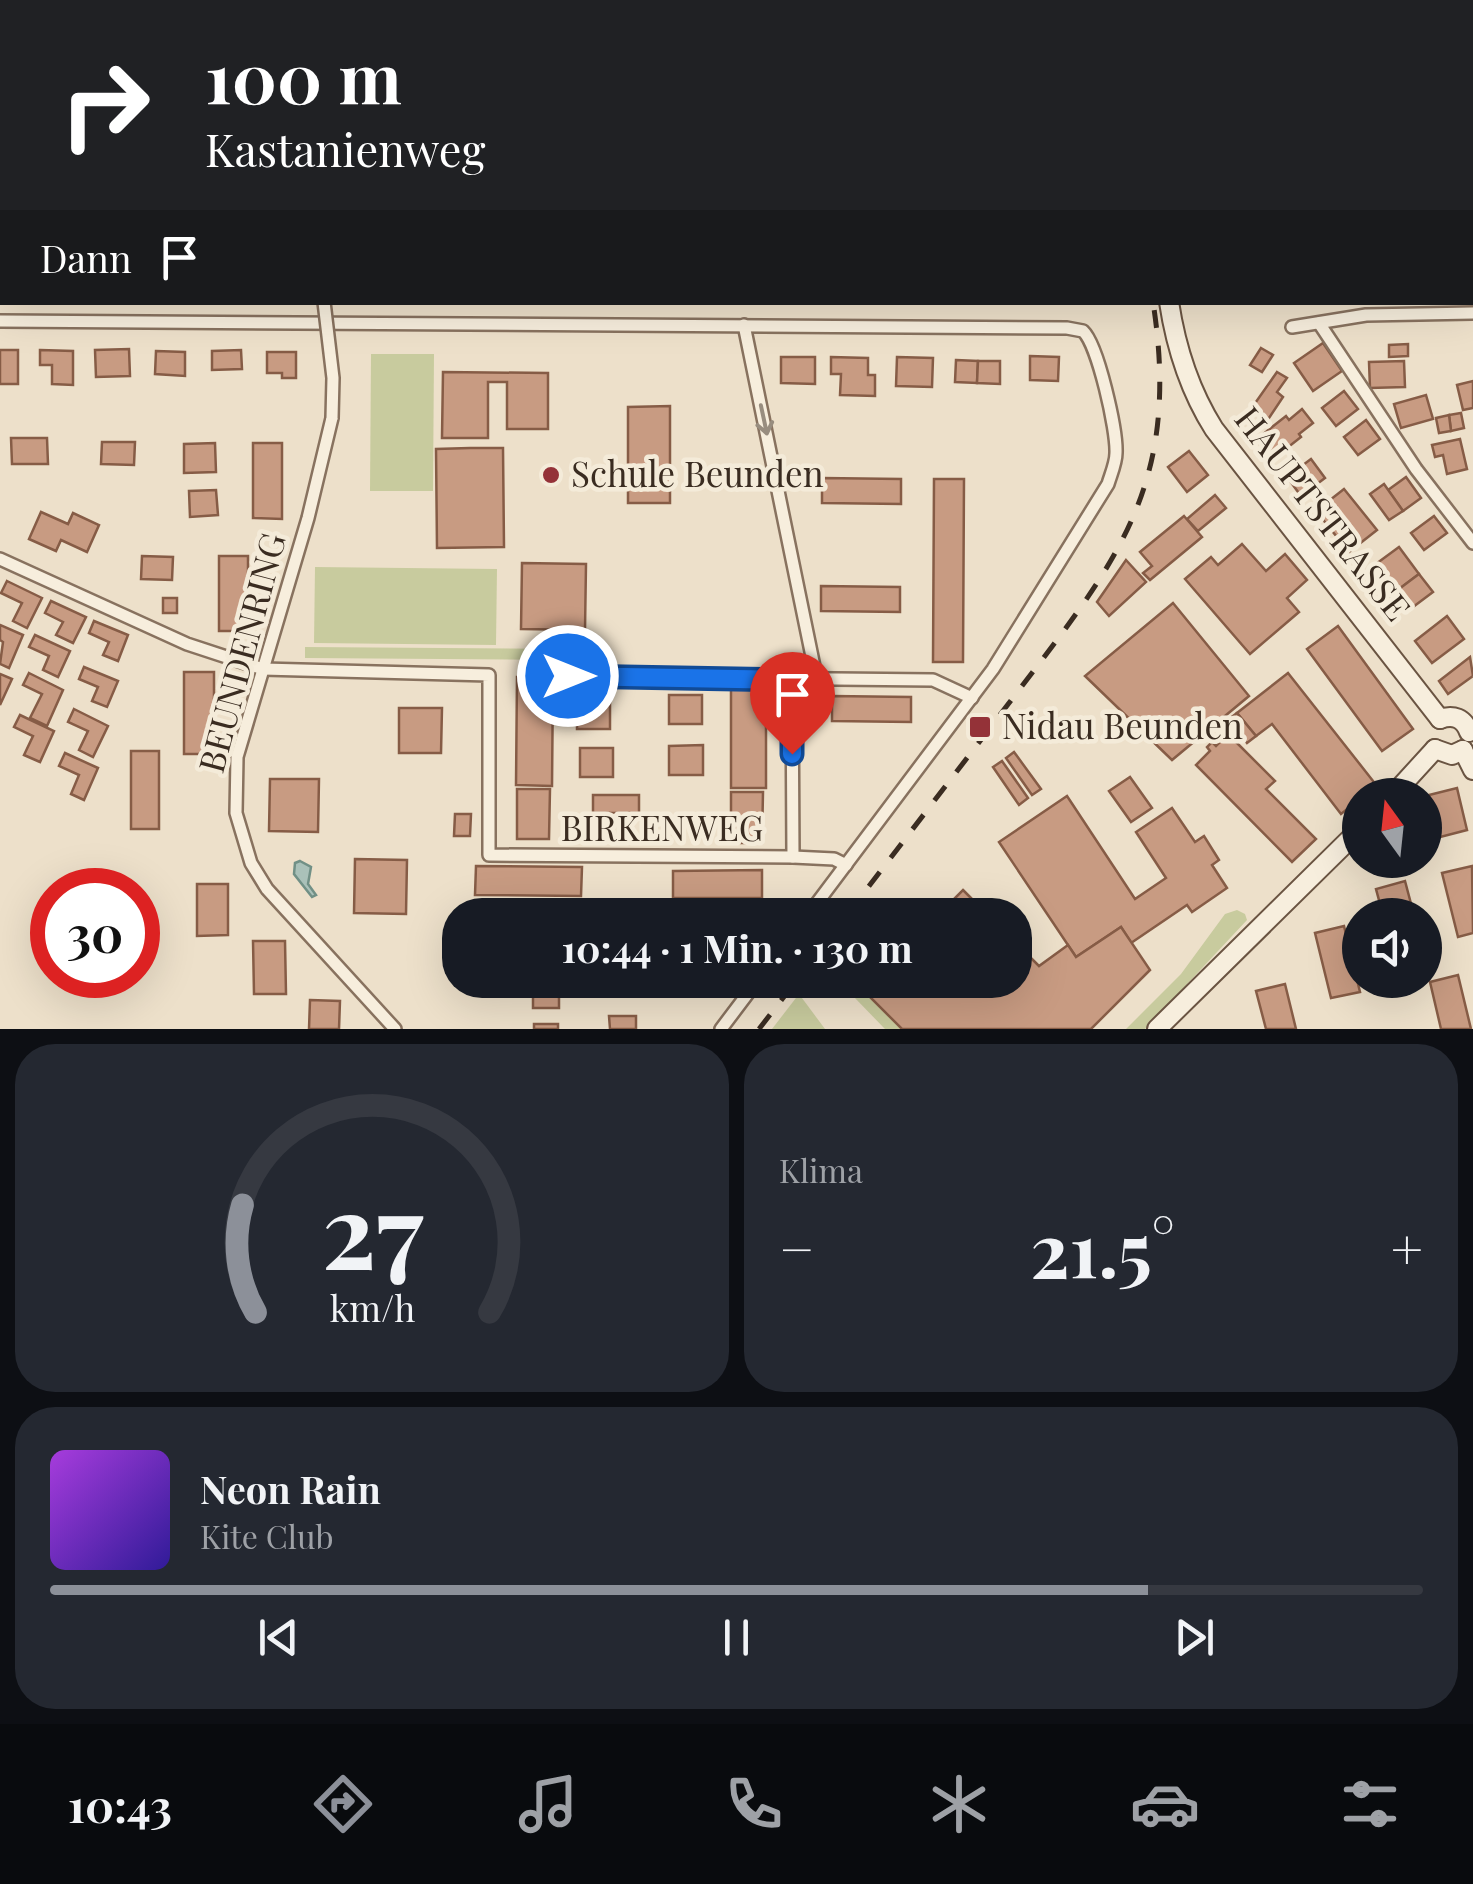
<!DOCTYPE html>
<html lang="de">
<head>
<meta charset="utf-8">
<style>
  body { margin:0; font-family:"Playfair Display",serif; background:#242831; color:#f1f3f6; height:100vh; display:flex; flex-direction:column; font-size:38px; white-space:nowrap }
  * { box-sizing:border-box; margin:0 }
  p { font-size:32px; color:#9ea1a6 }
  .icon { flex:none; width:55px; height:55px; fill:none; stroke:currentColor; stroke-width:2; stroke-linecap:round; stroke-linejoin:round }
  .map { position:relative; height:1029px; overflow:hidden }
  .sheet { display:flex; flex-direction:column; gap:15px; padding:15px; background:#0d0f14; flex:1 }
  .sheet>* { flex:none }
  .banner { position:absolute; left:0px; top:0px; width:1475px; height:305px; box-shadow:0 10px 40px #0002; background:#202124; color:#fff; overflow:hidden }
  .needle { width:65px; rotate:345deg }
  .fabs { position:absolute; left:1342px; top:778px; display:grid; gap:20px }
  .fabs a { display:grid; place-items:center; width:100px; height:100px; border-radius:50%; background:#171b24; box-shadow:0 10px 40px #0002; font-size:50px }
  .speed { position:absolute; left:30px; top:868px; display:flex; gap:20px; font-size:50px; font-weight:700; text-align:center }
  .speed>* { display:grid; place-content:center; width:130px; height:130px; border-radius:50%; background:#171b24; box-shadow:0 10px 40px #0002; line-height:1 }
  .speed .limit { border:15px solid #d22; background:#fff; color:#111 }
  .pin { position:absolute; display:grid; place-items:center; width:85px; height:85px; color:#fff; margin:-102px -42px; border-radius:50% 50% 50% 0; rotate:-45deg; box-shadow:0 0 10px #0007 }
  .pin .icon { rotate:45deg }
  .me { position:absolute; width:110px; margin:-55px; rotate:90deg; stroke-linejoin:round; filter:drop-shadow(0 0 8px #0008) }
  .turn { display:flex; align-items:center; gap:35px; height:210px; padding:0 40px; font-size:45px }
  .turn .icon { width:130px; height:130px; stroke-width:2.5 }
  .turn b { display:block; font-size:70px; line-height:85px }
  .then { display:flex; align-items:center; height:95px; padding:0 40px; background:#0003; gap:20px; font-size:38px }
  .big { font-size:75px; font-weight:700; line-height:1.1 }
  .sheet .tile { flex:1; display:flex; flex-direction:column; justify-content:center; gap:15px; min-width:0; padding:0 35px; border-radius:40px; background:#242831 }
  .sheet .dial { align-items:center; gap:0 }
  .dial svg { height:260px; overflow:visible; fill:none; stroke:#363941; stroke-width:7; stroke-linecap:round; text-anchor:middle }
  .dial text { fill:#f1f3f6; stroke:none }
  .song { display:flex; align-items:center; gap:30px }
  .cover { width:120px; height:120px; border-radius:15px; background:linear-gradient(135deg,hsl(280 70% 55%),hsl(250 70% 35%)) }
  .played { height:10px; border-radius:5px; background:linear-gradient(90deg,#8c9099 80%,#363941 80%) }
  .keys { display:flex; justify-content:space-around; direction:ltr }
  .heat { display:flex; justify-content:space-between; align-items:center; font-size:55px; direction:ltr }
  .sheet .tiles { flex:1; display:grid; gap:15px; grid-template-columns:1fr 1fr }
  .tile:last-child { grid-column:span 2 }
  .trip { position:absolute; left:442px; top:898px; width:590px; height:100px; border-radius:40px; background:#171b24; box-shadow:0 10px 40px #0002; font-weight:700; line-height:100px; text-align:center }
  .menu { display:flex; height:160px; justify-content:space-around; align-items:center; background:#090b0e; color:#9ea1a6 }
  .menu .icon { width:70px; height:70px }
  .menu .selected { color:#8c9099 }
  .menu b { font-size:45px; color:#f1f3f6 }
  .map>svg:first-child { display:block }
  .green { fill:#c8cb9e }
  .water { fill:#aac1b9; stroke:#719086; stroke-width:2.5 }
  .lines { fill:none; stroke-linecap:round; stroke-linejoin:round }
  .ferry { stroke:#325854; stroke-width:2.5; stroke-dasharray:12 10; stroke-linecap:butt }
  .building { fill:#c89b82; stroke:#865c46; stroke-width:2.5 }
  .minor-casing { stroke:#88725f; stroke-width:16 }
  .secondary-casing { stroke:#6a5442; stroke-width:22 }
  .minor { stroke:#f7eedd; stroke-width:11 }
  .secondary { stroke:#f7eedd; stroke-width:18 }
  .rail { stroke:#3a2c21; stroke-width:5; stroke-dasharray:18 18; stroke-linecap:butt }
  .minor-bridge-casing { stroke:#88725f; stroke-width:16; stroke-linecap:butt }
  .minor-bridge { stroke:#f7eedd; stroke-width:11 }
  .oneway { stroke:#988d7f }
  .route-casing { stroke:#114b97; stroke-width:25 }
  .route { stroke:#1a73e8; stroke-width:18 }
  .poi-dot { fill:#943238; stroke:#f4ebd9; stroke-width:4 }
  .labels { text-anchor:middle; stroke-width:9; stroke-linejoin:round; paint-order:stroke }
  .poi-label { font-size:35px; fill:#3a2c21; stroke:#f4ebd9; text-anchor:start }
  .street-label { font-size:35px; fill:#3a2c21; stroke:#f4ebd9 }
</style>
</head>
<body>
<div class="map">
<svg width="1473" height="1029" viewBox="0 0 1473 1029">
  <rect width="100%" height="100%" fill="#ede0ca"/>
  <g class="green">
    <path d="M 371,354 L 434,354 L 433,491 L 370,491 Z"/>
    <path d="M 315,567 L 497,569 L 496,645 L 314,643 Z"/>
    <path d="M 305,647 L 576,649 L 577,660 L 305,658 Z"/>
    <path d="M 1237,910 L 1245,914 L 1247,920 L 1145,1029 L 1126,1029 L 1181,974 L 1225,914 Z"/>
    <path d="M 861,988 L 902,1029 L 885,1029 L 853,996 Z"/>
    <path d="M 799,994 L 825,1029 L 772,1029 Z"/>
  </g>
  <g class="water">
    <rect x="0" y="104" width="2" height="185"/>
    <path d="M 300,861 L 311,867 L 308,884 L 316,895 L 312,897 L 294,874 L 295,863 Z"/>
  </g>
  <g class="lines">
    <g class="ferry">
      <path d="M 1472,151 L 1473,151"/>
      <path d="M 0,197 L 2,197"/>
    </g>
  </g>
  <g class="building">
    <path d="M 1323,343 L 1342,371 L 1313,391 L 1294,363 Z"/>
    <path d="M 1408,344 L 1408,356 L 1389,357 L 1389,345 Z"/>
    <path d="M 1261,348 L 1273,355 L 1262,372 L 1250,365 Z"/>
    <path d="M 129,349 L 130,376 L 96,377 L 95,350 Z"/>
    <rect x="0" y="350" width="18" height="34"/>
    <path d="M 40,350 L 73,351 L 73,385 L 52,384 L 52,365 L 40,365 Z"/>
    <path d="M 241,350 L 242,369 L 212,370 L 212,351 Z"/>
    <path d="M 156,351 L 185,352 L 185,376 L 155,374 Z"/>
    <path d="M 267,352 L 296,352 L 296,378 L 282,378 L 282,373 L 267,373 Z"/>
    <path d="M 1030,356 L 1059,357 L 1058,381 L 1030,380 Z"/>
    <path d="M 781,357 L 815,357 L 815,384 L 781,383 Z"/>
    <path d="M 831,357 L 868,358 L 868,375 L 875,375 L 875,396 L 840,395 L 841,374 L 831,374 Z"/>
    <path d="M 897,357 L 933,358 L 932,387 L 896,386 Z"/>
    <path d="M 956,360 L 978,361 L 977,383 L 955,382 Z"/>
    <path d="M 978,361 L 1000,361 L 1000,384 L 977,383 Z"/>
    <path d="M 1404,361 L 1405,387 L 1370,388 L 1369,362 Z"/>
    <path d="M 443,372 L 548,373 L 548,429 L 507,429 L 507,382 L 488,382 L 488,438 L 442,438 Z"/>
    <path d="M 1277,372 L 1287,378 L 1277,392 L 1283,397 L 1267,421 L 1251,409 Z"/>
    <path d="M 1473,381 L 1473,408 L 1463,410 L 1457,385 Z"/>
    <path d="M 1344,391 L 1358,409 L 1336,426 L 1322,408 Z"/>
    <path d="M 1426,395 L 1433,419 L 1401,428 L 1394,404 Z"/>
    <path d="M 670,406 L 670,503 L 628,503 L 628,407 Z"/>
    <path d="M 1302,409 L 1313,423 L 1299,434 L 1301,437 L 1273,459 L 1257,439 L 1286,416 L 1289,420 Z"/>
    <path d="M 1461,413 L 1464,428 L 1451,431 L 1449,415 Z"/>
    <path d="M 1449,415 L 1451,431 L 1439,433 L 1436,418 Z"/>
    <path d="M 1366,420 L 1380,439 L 1358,455 L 1344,437 Z"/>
    <path d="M 11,438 L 47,438 L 48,464 L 12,464 Z"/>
    <path d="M 1460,439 L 1467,469 L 1447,474 L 1443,455 L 1435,457 L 1432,445 Z"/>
    <path d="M 102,442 L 135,442 L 134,465 L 101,464 Z"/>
    <path d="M 215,443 L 216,472 L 184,473 L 184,444 Z"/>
    <path d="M 253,443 L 282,443 L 282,519 L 253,518 Z"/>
    <path d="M 470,448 L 503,448 L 504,547 L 437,548 L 436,449 Z"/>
    <path d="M 1189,451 L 1208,475 L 1187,492 L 1168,467 Z"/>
    <path d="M 1311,459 L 1325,478 L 1301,496 L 1287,477 Z"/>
    <path d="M 1406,477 L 1421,498 L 1403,511 L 1388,490 Z"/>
    <path d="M 822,478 L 901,479 L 901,504 L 822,503 Z"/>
    <path d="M 934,479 L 964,479 L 963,662 L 933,662 Z"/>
    <path d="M 1384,484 L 1403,511 L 1389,520 L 1370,494 Z"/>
    <path d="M 1344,489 L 1377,530 L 1349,552 L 1316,511 Z"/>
    <path d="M 216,490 L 218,515 L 190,517 L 189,491 Z"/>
    <path d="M 1215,495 L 1226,508 L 1198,531 L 1187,519 Z"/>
    <path d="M 41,512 L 68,524 L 73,513 L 99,525 L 87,552 L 61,540 L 56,551 L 29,539 Z"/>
    <path d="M 1184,516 L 1202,537 L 1150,580 L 1143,573 L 1152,566 L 1140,552 Z"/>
    <path d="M 1434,516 L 1447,533 L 1424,550 L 1411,533 Z"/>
    <path d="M 1242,544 L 1266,571 L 1285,554 L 1307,580 L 1287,598 L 1299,612 L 1250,654 L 1185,579 L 1211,557 L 1218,565 Z"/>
    <path d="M 1399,547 L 1419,574 L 1386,599 L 1365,572 Z"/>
    <path d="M 142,556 L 173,557 L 172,580 L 141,579 Z"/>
    <rect x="219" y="556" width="29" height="75"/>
    <path d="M 1126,560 L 1146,582 L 1109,616 L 1097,602 Z"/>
    <path d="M 522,563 L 586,564 L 585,630 L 521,629 Z"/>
    <path d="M 1419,574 L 1433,592 L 1409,610 L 1395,592 Z"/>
    <path d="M 7,581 L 42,598 L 27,628 L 13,621 L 22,603 L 1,593 Z"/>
    <path d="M 821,586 L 900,587 L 900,612 L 821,611 Z"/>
    <rect x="163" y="598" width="14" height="15"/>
    <path d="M 51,601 L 86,617 L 73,643 L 56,635 L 63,622 L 45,613 Z"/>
    <path d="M 1173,603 L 1249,696 L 1172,760 L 1085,676 Z"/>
    <path d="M 1447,616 L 1464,639 L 1432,663 L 1415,641 Z"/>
    <path d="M 94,621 L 128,635 L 118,661 L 103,655 L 109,642 L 89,633 Z"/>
    <path d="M 0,625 L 23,635 L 9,668 L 0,664 L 3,642 L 0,640 Z"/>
    <path d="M 1338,626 L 1413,729 L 1382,751 L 1307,649 Z"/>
    <path d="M 35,635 L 70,651 L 58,677 L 43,670 L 49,656 L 29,647 Z"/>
    <path d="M 1470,657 L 1473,676 L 1448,694 L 1439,681 Z"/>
    <path d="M 84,667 L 118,681 L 107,707 L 92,701 L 98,687 L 79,679 Z"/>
    <rect x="184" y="672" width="30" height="82"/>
    <path d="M 29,673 L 63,690 L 47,726 L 30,718 L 42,694 L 23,685 Z"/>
    <path d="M 1288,673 L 1377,786 L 1360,795 L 1360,799 L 1341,814 L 1272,724 L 1256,736 L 1237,713 Z"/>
    <path d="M 0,674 L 12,679 L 0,705 Z"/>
    <path d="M 517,677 L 553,678 L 552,786 L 516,785 Z"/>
    <rect x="731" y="683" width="35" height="105"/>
    <rect x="669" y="695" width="33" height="29"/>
    <path d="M 832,696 L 911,697 L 911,722 L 832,721 Z"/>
    <rect x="577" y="700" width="33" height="29"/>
    <path d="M 399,708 L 442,708 L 441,753 L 399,753 Z"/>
    <path d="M 74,709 L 108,726 L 93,757 L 79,750 L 88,731 L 68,722 Z"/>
    <path d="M 1237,713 L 1256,736 L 1247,743 L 1229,719 Z"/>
    <path d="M 20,715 L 54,731 L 40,762 L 24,755 L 33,736 L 14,727 Z"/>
    <path d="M 1228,734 L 1275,781 L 1266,789 L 1316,839 L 1292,862 L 1196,765 L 1210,751 L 1207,747 L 1212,742 L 1216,746 Z"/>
    <path d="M 703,745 L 703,775 L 669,775 L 669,746 Z"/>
    <rect x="580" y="748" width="33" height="29"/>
    <rect x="131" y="751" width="28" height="78"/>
    <path d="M 1014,752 L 1041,789 L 1032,795 L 1006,758 Z"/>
    <path d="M 65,753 L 98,768 L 84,800 L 71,794 L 79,775 L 59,766 Z"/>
    <path d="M 1002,761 L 1028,798 L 1019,805 L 993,767 Z"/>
    <path d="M 1130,777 L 1152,808 L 1131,822 L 1109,791 Z"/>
    <path d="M 270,779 L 319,779 L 318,832 L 269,831 Z"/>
    <path d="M 1457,788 L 1467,830 L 1425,841 L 1425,796 Z"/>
    <path d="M 517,789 L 550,789 L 549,839 L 517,839 Z"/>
    <path d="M 731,792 L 763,792 L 762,843 L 731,843 Z"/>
    <rect x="593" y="795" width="46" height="18"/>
    <path d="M 1067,796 L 1135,899 L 1166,878 L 1136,832 L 1172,808 L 1195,842 L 1204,836 L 1219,860 L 1212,865 L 1227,888 L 1192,912 L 1187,905 L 1131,943 L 1121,927 L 1076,957 L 999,842 Z"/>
    <path d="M 455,814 L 471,814 L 470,836 L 454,836 Z"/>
    <path d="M 355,859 L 407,860 L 406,914 L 354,913 Z"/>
    <path d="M 476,866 L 582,867 L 581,896 L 475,895 Z"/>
    <path d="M 1472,866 L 1473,933 L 1458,937 L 1442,873 Z"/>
    <path d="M 762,870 L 762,898 L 673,898 L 673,871 Z"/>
    <path d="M 1405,881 L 1414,915 L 1383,915 L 1376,889 Z"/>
    <path d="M 197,884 L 228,884 L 228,935 L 197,936 Z"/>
    <path d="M 963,890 L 988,915 L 938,915 Z"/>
    <path d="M 1344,926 L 1360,992 L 1331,998 L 1315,933 Z"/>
    <path d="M 1121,927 L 1150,970 L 1091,1029 L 902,1029 L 863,990 L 873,980 L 1015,980 L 1015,942 L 1039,966 L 1068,945 L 1076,957 Z"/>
    <path d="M 253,941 L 285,941 L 286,994 L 254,994 Z"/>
    <path d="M 1458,975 L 1471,1029 L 1441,1029 L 1430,982 Z"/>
    <rect x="533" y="981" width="26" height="27"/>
    <path d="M 1285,984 L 1296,1029 L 1266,1029 L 1256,991 Z"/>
    <path d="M 310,1000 L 340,1001 L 339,1029 L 309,1029 Z"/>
    <path d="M 609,1016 L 636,1016 L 636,1029 L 610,1029 Z"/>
    <rect x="534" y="1024" width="24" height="5"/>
  </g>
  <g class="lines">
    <defs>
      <g id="minor">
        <path d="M 242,0 L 243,2"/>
        <path d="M 891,0 L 891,2"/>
        <path d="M 1250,0 L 1251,2"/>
        <path d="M 256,2 L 263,0"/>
        <path d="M 0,79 L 2,79"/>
        <path d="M 1472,86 L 1473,86"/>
        <path d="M 0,321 L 1067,328 L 1083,331 C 1098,345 1117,430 1116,453 C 1116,463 1111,474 1108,484 L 993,669 L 808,915"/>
        <path d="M 1319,323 L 1416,469 L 1473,543"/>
        <path d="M 744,325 L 817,681"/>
        <path d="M 1292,327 L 1366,315 L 1473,313"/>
        <path d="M 332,418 L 308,518 L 237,757 L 236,813 L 251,863 L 267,889 L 395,1029"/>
        <path d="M 0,559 L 187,644 L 263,669 L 489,675 L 489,855 L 793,857 L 834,859 L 846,865"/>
        <path d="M 568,676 L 933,680 L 972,698"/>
        <path d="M 792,680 L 793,857"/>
        <path d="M 721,1029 L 758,980"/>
      </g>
      <g id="secondary">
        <path d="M 1122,0 L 1123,2"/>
        <path d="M 1169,302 C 1176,348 1190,391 1214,429 L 1440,719"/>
        <path d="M 1440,719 C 1453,714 1464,718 1469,732"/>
        <path d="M 1435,749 L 1452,755 L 1463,750"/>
        <path d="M 1463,750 L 1473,770"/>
        <path d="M 1393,795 L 1435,749"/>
        <path d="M 1157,1029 L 1360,829"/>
      </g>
    </defs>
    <use href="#minor" class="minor-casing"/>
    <use href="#secondary" class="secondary-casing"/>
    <use href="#minor" class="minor"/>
    <use href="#secondary" class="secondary"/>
    <g class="rail">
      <path d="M 1106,0 L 1106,2"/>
      <path d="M 847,915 C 901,844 955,774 1009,703 C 1115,564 1182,488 1153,302"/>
      <path d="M 759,1029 L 797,980"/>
    </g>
    <defs>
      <path id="minor-bridge" d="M 324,302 L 333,378 L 332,418"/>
    </defs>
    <use href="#minor-bridge" class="minor-bridge-casing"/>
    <use href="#minor-bridge" class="minor-bridge"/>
  </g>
  <defs><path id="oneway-shaft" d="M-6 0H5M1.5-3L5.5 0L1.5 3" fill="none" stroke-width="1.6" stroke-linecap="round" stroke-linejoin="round" transform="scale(2.5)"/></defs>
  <use class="oneway" href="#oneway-shaft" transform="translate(764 420) rotate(78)"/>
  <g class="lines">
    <defs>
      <path id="route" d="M 568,676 L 792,680 L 792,754"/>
    </defs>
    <use href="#route" class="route-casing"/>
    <use href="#route" class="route"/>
  </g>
  <g class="poi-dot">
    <circle cx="551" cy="475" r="10"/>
    <rect x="968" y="715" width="24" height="24" rx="5"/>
  </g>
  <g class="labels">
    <g class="poi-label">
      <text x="571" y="487">Schule Beunden</text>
      <text x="1002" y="739">Nidau Beunden</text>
    </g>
    <g class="street-label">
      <text transform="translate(1322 514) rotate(52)" y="12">HAUPTSTRASSE</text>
      <text transform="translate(243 653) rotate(-75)" y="12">BEUNDENRING</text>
      <text x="662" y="841">BIRKENWEG</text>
    </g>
  </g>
</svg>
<div class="fabs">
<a><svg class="needle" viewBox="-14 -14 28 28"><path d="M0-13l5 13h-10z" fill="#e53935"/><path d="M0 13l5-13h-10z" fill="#9ea1a6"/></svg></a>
<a><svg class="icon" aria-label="sound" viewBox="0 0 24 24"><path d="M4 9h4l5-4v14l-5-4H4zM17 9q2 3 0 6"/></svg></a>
</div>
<div class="speed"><div class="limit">30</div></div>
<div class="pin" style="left:792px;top:754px;background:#d93025"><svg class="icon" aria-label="arrive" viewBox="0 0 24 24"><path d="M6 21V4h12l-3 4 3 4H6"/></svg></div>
<svg class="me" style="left:568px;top:676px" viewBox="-20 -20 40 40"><circle r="17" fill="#1a73e8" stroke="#fff" stroke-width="3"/><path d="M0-11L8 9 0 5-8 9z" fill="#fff"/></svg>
<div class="trip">10:44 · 1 Min. · 130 m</div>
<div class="banner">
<div class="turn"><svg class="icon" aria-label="right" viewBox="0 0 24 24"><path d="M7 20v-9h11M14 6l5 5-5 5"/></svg><div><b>100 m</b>Kastanienweg</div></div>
<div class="then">Dann<svg class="icon" aria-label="arrive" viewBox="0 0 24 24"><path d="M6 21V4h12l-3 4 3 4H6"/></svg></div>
</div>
</div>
<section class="sheet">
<div class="tiles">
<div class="tile dial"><svg viewBox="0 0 100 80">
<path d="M14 69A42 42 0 1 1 86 69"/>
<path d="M14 69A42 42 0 0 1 10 36" stroke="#8c9099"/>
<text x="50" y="56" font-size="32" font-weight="700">27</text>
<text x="50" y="72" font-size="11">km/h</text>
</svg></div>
<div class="tile"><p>Klima</p>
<div class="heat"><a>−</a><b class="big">21.5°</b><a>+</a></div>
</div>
<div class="tile">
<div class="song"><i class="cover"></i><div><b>Neon Rain</b><p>Kite Club</p></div></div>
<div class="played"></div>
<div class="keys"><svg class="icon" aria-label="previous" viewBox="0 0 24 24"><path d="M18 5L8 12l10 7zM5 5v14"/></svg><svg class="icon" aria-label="pause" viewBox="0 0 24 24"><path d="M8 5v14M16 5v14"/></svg><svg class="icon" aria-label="next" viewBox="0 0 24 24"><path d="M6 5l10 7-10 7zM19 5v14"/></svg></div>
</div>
</div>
</section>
<nav class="menu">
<b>10:43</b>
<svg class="icon selected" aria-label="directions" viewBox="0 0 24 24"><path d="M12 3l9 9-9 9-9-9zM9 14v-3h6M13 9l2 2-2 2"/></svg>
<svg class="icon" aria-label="music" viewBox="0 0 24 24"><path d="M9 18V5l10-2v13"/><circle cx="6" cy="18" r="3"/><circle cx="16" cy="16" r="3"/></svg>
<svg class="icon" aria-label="phone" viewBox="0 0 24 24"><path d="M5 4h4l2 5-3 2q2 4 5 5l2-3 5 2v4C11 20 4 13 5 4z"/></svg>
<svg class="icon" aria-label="climate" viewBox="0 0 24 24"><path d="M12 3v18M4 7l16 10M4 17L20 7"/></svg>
<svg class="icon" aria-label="car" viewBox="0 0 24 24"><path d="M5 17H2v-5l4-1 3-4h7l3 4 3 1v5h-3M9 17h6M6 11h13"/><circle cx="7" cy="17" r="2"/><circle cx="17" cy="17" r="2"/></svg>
<svg class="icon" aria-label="filters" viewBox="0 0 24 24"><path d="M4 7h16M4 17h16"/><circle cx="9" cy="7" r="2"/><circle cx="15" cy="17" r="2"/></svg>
</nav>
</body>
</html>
